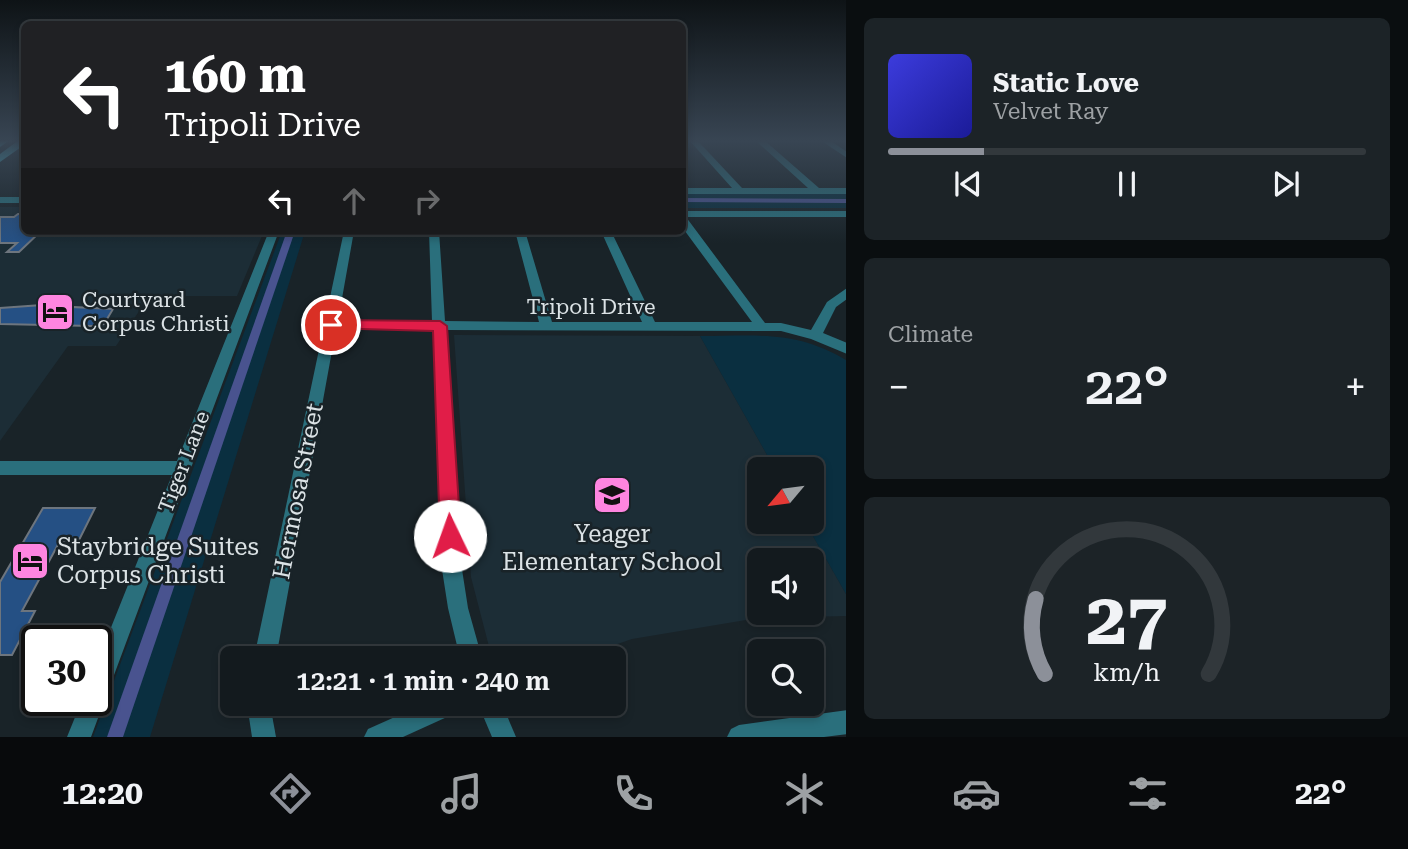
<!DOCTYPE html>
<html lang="en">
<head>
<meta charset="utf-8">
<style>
  body { margin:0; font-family:"Roboto Serif",serif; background:#1c2327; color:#f1f3f6; height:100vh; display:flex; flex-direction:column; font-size:26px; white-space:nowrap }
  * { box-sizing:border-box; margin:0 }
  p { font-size:23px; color:#9da1a4 }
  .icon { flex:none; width:38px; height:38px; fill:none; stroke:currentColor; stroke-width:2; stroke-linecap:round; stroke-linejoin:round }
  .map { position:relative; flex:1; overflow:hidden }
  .details { display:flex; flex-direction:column; gap:18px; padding:18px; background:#0a0e10; width:562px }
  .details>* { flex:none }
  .hud { position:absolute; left:21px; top:21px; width:665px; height:214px; border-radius:10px; box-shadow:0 4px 10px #0003,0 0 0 2px #32383c; background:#202124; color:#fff; overflow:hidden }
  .needle { width:46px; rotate:241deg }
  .controls { position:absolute; left:747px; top:457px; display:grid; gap:14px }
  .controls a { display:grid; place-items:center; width:77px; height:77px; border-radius:10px; background:#131a1e; box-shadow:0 4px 10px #0003,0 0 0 2px #32383c; font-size:35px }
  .speed { position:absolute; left:21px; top:625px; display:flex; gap:14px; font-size:35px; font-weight:700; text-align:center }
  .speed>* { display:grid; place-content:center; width:91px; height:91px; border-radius:50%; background:#131a1e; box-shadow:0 4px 10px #0003,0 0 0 2px #32383c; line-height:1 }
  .speed .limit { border:4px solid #111; border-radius:10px; background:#fff; color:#111 }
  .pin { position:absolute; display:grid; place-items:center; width:60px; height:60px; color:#fff; margin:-30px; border:4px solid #fff; border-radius:50%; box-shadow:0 2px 7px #0007 }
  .me { position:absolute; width:77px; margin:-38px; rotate:357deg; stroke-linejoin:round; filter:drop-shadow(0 0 5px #0008) }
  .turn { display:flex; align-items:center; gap:24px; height:147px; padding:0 28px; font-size:32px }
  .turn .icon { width:91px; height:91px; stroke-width:2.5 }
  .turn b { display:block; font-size:49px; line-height:60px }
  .lanes { display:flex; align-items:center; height:66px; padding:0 28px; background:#0003; justify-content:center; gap:35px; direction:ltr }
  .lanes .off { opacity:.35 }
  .big { font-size:52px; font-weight:600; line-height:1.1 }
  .details .widget { flex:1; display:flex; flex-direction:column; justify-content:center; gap:10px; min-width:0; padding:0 24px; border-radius:10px; background:#1c2327 }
  .details .dial { align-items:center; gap:0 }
  .dial svg { height:182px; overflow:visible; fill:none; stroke:#32383c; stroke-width:7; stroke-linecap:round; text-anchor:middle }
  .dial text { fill:#f1f3f6; stroke:none }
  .song { display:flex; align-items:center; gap:21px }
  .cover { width:84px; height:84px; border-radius:10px; background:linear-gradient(135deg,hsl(240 70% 55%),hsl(240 70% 35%)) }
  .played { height:7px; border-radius:4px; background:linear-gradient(90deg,#8c9099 20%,#32383c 20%) }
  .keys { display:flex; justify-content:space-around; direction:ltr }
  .heat { display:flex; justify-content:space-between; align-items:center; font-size:38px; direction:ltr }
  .trip { position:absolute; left:220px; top:646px; width:406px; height:70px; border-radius:10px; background:#131a1e; box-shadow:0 4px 10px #0003,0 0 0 2px #32383c; font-weight:600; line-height:70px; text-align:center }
  .tab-bar { display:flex; height:112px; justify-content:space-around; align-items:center; background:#080a0c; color:#9da1a4 }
  .tab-bar .icon { width:49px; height:49px }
  .tab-bar .selected { color:#8c9099 }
  .tab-bar b { font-size:32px; color:#f1f3f6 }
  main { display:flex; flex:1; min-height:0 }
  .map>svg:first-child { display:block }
  .built { fill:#1c2d36; fill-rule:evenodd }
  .green { fill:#0a2f40 }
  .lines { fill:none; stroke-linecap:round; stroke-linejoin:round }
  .canal { fill:#49538f; fill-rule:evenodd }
  .building { fill:#255084; stroke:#6d757e; stroke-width:2 }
  .minor { fill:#2a6f7c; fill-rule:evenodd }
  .major { fill:#44bad0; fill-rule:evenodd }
  .highway { fill:#44d9f3; fill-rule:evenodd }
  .route { fill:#e11d48; stroke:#92132f; stroke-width:2 }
  .labels { text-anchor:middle; stroke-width:5; stroke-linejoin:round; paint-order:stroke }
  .poi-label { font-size:21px; fill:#dbe2e5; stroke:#192328; text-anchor:start }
  .street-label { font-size:21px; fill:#dbe2e5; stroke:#192328 }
  .near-street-label { font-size:24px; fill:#dbe2e5; stroke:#192328 }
  .near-poi-label { font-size:24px; fill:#dbe2e5; stroke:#192328 }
</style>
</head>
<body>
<main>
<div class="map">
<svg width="847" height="737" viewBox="0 0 847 737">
  <rect width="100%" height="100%" fill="#192328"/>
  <g class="built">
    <path d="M 0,207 L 24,207 L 24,231 L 264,231 L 237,296 L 149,296 L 116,346 L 68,346 L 0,441 Z"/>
    <path d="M 454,335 L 700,336 L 775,469 L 760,469 L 760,522 L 805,522 L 846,594 L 846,616 L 758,618 L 632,639 L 577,658 L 492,658 L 471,577 ZM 760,560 L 812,560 L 812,612 L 760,612 Z"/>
  </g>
  <g class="green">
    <rect x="683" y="194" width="163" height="14"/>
    <path d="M 282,231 L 305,231 L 150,737 L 93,737 Z"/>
    <path d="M 700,336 C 757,336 795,330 846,360 L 846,594 L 805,522 L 812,522 L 812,469 L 775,469 Z"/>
  </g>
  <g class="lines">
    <g class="canal">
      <path d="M 682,198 L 847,199 L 847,203 L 682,202 Z"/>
      <path d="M 287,231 L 295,231 L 123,737 L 107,737 Z"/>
    </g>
  </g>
  <g class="building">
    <path d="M 18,214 L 24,214 L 24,231 L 41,231 L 19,252 L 7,252 L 17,243 L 0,243 L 0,217 L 14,217 Z"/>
    <path d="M 50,297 L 61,297 L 53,306 L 113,309 L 104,324 L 92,326 L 0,324 L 0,308 L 42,305 Z"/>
    <path d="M 43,508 L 95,508 L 79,540 L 60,541 L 22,611 L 35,611 L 12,655 L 0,655 L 0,582 Z"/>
  </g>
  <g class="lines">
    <g class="minor">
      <path d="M 689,140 L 697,140 L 742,188 L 808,188 L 755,140 L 764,140 L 819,188 L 847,188 L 847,194 L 682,194 L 682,188 L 732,188 Z"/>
      <path d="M 820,140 L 829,140 L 847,152 L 847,158 Z"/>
      <rect x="0" y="197" width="24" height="6"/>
      <path d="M 682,211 L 847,211 L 847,217 L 686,217 L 765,323 L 781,323 L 811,330 L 827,302 L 847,288 L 847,299 L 836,307 L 823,333 L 847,343 L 847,354 L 811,339 L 781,331 L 446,330 L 461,563 L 468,608 L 482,658 L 460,658 L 448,608 L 441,563 L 433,330 L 336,329 L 276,658 L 254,658 L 344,231 L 354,231 L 338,321 L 432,321 L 429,231 L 439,231 L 445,321 L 539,322 L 515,231 L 525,231 L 552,322 L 642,322 L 601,231 L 611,231 L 655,322 L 752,322 L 682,227 Z"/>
      <path d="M 269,231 L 279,231 L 91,737 L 67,737 L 82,700 L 96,700 L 96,665 L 172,475 L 0,475 L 0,461 L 177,461 Z"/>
      <path d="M 247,704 L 270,704 L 276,737 L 252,737 Z"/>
      <path d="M 424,704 L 462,704 L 458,712 L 403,737 L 364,737 L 368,729 Z"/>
      <path d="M 478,704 L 502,704 L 516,737 L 492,737 Z"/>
      <path d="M 847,710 L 847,734 L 824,737 L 727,737 L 731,729 L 739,725 Z"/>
    </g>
    <path class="major" d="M 19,140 L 24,140 L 24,145 L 0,162 L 0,154 Z"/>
    <path class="highway" d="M 0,140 L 10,140 L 0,147 Z"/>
  </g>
  <linearGradient id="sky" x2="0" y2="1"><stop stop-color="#0e1316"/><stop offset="0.58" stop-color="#384553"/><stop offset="1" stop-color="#384553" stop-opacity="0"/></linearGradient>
  <rect width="847" height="243" fill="url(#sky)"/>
  <path class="route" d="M 331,320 L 440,321 L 447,326 L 461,536 L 458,544 L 450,547 L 443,544 L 440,536 L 433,331 L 326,328 L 324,325 L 326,321 Z"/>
  <defs>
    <symbol id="hotel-square" viewBox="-11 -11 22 22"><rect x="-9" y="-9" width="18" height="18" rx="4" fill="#fe85e0" stroke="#192328"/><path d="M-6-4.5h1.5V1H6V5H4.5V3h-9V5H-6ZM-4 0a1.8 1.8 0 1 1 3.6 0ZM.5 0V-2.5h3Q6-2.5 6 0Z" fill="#111"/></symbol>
    <symbol id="school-square" viewBox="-11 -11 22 22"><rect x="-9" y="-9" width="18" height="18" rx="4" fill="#fe85e0" stroke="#192328"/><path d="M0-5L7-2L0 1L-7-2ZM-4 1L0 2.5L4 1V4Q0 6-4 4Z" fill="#111"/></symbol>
  </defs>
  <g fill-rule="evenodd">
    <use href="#hotel-square" x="33" y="290" width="44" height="44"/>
    <use href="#school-square" x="590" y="473" width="44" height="44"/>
    <use href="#hotel-square" x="8" y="539" width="44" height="44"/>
  </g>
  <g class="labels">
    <g class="poi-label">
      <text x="82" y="307">Courtyard<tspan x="82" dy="24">Corpus Christi</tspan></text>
    </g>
    <g class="street-label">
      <text x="591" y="314">Tripoli Drive</text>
      <text transform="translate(184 462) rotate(-69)" y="7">Tiger Lane</text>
    </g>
    <g class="near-street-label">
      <text transform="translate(298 491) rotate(-79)" y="8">Hermosa Street</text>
    </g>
    <g class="near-poi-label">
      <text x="612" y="542">Yeager<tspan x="612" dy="28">Elementary School</tspan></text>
      <text x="57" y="555" text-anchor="start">Staybridge Suites<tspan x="57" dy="28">Corpus Christi</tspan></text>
    </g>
  </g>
</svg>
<div class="controls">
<a><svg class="needle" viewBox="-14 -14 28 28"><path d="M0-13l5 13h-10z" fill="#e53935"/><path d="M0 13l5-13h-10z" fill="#9da1a4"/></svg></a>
<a><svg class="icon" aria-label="sound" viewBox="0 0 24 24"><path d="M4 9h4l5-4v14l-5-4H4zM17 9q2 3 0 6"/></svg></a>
<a><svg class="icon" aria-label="search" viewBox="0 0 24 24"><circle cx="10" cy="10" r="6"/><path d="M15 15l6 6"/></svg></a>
</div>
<div class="speed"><div class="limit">30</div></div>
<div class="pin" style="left:331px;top:325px;background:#d93025"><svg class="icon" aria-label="arrive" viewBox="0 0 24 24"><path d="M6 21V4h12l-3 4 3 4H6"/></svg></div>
<svg class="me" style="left:450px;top:536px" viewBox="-20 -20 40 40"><circle r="19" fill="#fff"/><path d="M0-13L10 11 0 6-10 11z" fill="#e11d48"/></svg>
<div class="trip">12:21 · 1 min · 240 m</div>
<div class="hud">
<div class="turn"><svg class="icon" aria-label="left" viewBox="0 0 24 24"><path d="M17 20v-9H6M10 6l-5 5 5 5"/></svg><div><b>160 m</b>Tripoli Drive</div></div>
<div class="lanes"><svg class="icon" aria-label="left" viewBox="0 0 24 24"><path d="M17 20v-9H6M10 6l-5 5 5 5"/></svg><svg class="icon off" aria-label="ahead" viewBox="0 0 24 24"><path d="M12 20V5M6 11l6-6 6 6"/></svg><svg class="icon off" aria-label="right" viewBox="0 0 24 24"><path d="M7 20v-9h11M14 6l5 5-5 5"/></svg></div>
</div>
</div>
<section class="details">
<div class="widget">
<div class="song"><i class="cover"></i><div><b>Static Love</b><p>Velvet Ray</p></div></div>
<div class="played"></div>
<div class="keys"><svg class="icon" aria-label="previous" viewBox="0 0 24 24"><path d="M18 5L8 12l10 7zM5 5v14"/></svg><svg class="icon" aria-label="pause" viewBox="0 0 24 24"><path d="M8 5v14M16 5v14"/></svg><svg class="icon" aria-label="next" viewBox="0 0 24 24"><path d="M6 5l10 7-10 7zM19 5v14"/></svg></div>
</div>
<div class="widget"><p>Climate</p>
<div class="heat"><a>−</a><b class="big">22°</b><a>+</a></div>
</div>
<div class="widget dial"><svg viewBox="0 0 100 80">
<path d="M14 69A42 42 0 1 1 86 69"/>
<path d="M14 69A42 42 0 0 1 10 36" stroke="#8c9099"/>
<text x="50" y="56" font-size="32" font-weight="700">27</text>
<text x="50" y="72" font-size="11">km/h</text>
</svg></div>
</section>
</main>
<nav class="tab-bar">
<b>12:20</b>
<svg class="icon selected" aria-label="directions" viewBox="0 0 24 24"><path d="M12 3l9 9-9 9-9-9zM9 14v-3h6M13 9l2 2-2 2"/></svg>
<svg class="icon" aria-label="music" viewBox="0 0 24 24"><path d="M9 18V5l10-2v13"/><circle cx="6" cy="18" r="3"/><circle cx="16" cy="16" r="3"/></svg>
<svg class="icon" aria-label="phone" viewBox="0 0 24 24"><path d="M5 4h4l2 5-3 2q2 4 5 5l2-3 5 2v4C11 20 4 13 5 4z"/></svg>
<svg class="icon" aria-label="climate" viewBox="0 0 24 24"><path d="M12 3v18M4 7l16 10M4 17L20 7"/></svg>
<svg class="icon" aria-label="car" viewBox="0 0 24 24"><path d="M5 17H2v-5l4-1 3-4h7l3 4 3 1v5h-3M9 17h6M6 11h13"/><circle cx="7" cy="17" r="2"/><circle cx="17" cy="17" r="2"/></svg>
<svg class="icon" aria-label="filters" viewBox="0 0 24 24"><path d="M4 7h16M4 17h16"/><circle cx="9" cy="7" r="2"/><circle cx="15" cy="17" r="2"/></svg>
<b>22°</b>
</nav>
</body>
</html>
